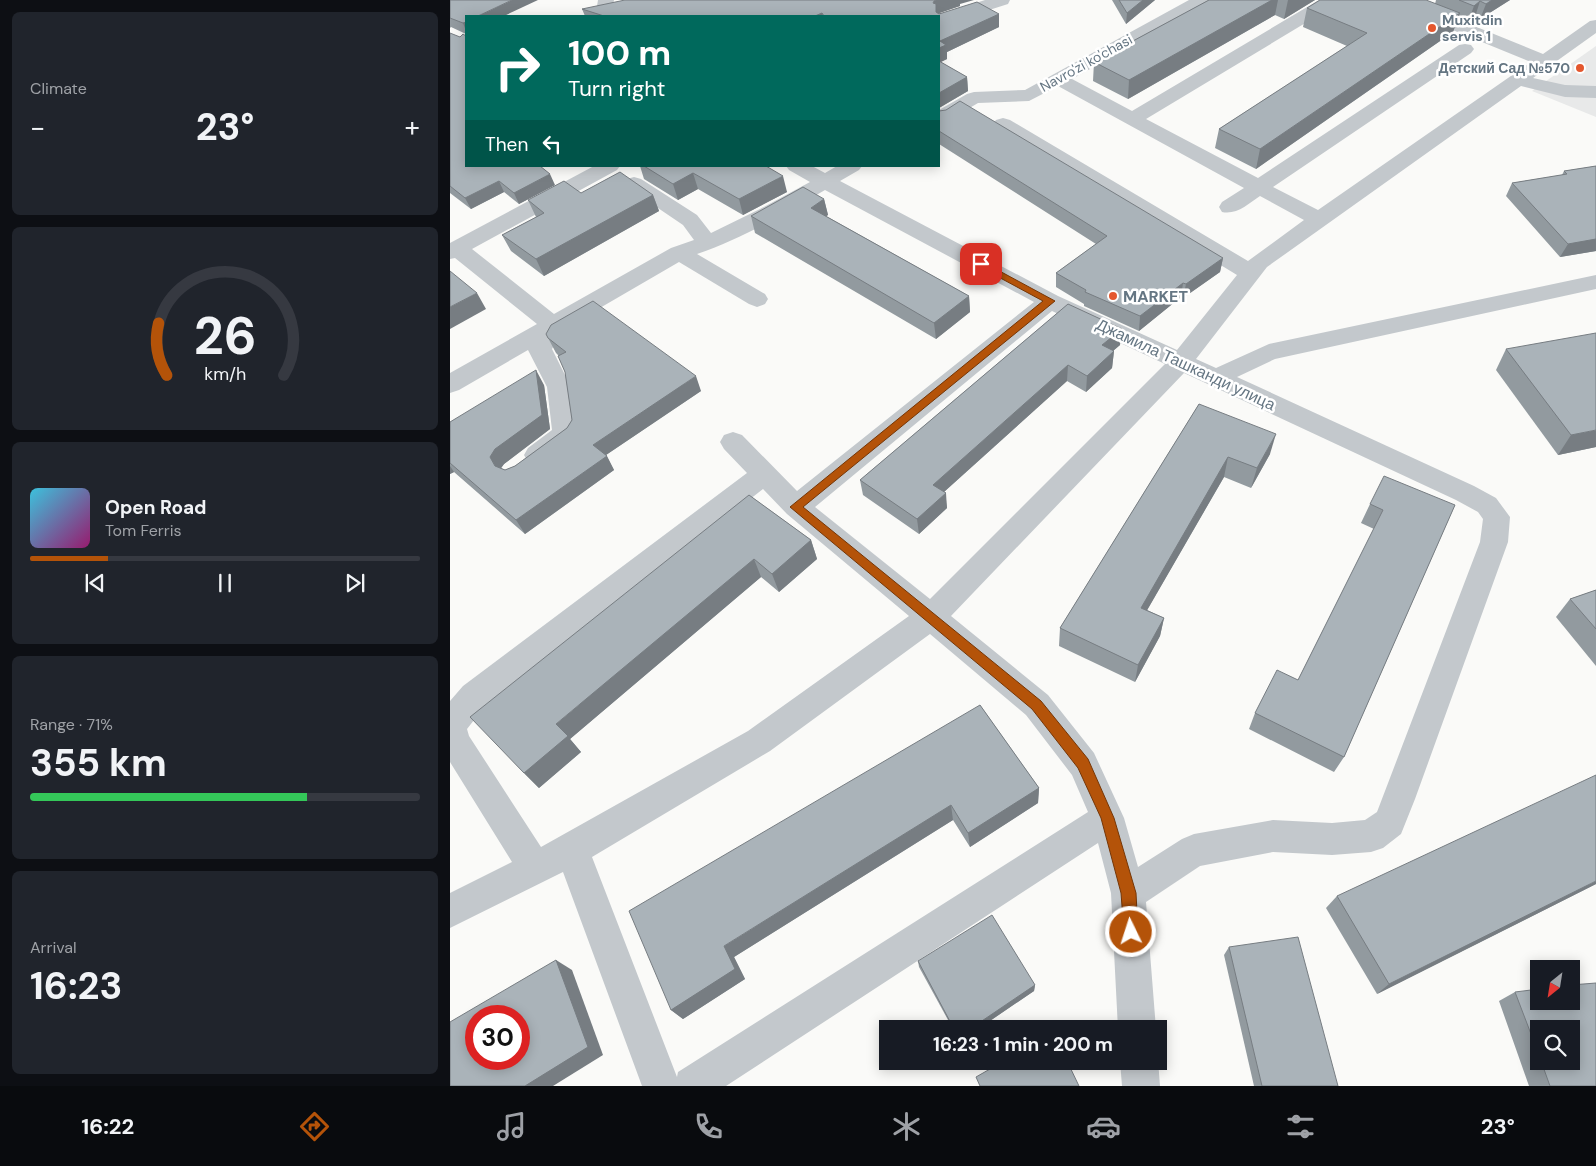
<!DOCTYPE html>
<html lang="en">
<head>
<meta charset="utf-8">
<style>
  body { margin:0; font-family:"DM Sans",sans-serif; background:#20242c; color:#f1f3f6; height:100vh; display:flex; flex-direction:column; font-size:19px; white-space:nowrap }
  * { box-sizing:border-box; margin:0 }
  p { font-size:16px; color:#9ea1a6 }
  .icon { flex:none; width:28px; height:28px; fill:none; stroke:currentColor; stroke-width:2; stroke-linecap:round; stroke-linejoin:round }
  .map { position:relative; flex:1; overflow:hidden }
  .details { display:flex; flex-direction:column; gap:12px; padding:12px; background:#0d0f14; width:450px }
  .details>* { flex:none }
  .hud { position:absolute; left:15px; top:15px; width:475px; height:152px; border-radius:0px; box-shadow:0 2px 12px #0003; background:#00695c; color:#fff; overflow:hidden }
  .needle { width:32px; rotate:210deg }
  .fabs { position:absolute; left:1080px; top:960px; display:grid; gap:10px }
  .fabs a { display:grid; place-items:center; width:50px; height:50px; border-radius:0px; background:#171b24; box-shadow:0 2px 12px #0003; font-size:25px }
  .speed { position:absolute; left:15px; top:1005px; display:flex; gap:10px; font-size:25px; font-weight:700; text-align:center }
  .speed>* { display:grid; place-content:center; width:65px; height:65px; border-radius:50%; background:#171b24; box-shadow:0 2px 12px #0003; line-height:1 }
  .speed .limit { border:8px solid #d22; background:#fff; color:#111 }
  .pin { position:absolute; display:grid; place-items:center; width:42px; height:42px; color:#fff; margin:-21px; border-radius:10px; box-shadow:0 2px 8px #0006 }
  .me { position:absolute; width:55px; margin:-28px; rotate:356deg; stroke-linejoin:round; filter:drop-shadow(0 0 4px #0008) }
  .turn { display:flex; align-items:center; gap:18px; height:105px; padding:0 20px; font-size:22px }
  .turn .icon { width:65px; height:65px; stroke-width:2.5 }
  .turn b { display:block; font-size:35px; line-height:42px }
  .then { display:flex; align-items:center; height:48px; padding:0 20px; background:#0003; gap:10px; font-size:19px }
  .big { font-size:38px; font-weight:700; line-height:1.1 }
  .details .card { flex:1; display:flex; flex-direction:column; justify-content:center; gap:8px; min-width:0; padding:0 18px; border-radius:8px; background:#20242c }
  .details .dial { align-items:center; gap:0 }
  .dial svg { height:130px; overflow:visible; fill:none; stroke:#363941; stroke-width:7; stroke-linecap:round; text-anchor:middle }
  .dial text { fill:#f1f3f6; stroke:none }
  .song { display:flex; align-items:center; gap:15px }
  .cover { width:60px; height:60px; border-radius:8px; background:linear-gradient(135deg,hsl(190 70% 55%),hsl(320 70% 35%)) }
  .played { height:5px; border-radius:2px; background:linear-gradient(90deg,#b45309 20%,#363941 20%) }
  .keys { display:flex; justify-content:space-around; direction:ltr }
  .heat { display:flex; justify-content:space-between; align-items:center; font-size:28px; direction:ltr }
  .charge { height:8px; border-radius:4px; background:linear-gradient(90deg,#34c759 71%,#363941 0) }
  .trip { position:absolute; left:429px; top:1020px; width:288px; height:50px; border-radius:0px; background:#171b24; box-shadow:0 2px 12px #0003; font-weight:700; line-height:50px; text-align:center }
  .menu { display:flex; height:80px; justify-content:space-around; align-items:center; background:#090b0e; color:#9ea1a6 }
  .menu .icon { width:35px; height:35px }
  .menu .on { color:#b45309 }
  .menu b { font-size:22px; color:#f1f3f6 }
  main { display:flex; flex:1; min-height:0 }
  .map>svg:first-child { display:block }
  .built { fill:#e8e9e9 }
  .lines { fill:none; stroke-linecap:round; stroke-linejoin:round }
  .minor { fill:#c3c8cc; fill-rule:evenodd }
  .wall { fill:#929a9f; fill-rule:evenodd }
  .shaded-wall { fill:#777d82 }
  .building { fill:#aab3b9; stroke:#777d82; fill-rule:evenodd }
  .route { fill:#b45309; stroke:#753606 }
  .poi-dot { fill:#e4572e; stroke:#fff; stroke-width:2 }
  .labels { text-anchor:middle; stroke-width:5; stroke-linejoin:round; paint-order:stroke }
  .far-poi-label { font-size:14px; font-weight:bold; fill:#657683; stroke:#fff; text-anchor:start }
  .far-street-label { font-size:14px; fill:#657683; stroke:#fff }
  .poi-label { font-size:16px; font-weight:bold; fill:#657683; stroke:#fff; text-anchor:start }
  .street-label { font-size:16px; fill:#657683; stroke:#fff }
</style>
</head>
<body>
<main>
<section class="details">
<div class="card"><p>Climate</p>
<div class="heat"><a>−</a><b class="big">23°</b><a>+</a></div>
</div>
<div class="card dial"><svg viewBox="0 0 100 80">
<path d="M14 69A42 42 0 1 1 86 69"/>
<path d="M14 69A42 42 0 0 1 9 37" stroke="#b45309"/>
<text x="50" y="56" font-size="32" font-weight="700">26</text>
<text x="50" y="72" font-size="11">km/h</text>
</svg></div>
<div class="card">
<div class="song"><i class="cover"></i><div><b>Open Road</b><p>Tom Ferris</p></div></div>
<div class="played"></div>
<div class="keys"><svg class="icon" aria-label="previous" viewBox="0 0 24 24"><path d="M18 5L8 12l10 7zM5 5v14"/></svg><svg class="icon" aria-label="pause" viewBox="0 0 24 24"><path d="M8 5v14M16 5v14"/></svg><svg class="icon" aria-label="next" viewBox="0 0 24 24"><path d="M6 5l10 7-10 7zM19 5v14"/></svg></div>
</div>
<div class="card"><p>Range · 71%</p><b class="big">355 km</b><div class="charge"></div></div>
<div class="card"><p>Arrival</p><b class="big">16:23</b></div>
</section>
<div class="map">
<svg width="1146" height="1086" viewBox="0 0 1146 1086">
  <rect width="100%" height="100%" fill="#fafaf8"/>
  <path class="built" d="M 1146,46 L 1146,117 L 1082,91 Z"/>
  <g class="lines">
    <g class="minor">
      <path d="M 148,0 L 164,0 L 161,16 L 143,16 L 146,12 Z"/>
      <path d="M 535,0 L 560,0 L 558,4 L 489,26 L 489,16 L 486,16 Z"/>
      <path d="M 739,0 L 759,0 L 757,4 L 622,79 L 682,111 L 869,0 L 889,0 L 887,4 L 696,119 L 808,178 L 1009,45 L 1015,44 L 1021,45 L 1024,49 L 1021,53 L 823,187 L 868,210 L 1081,62 L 939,4 L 937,0 L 960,0 L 1093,54 L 1140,21 L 1146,20 L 1146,33 L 1083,78 L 1115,85 L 1146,86 L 1146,98 L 1115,97 L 1071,86 L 817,267 L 746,359 L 766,368 L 819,344 L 1146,275 L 1146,289 L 825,359 L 787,377 L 1024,486 L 1046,498 L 1060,517 L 1058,542 L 965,799 L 951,834 L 933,848 L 921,852 L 882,855 L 823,852 L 750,866 L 696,902 L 706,1029 L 668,1029 L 661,893 L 648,843 L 276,1086 L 192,1086 L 113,872 L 0,928 L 0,893 L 62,862 L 0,762 L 0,701 L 13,686 L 297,473 L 274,449 L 270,442 L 274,435 L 283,432 L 292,435 L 347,491 L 584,302 L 375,190 C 334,214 292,239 247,254 L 315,294 L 318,299 L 315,304 L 307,307 L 299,304 L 229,262 L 112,330 L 102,349 L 121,387 L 128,434 C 121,445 102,461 90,464 C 85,465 82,463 78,462 L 74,455 L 78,448 L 102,430 L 97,387 L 78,350 L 9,390 L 0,393 L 0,373 L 87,324 L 5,258 L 0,259 L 0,243 L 144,166 L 170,166 L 167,170 L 22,249 L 104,314 L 221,248 L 244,240 L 233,225 L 177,187 L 174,183 L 177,179 L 184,177 L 191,179 L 247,215 L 261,233 L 310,209 L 360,182 L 339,170 L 336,166 L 362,166 L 375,173 L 387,166 L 412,166 L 409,170 L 390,181 L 608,296 L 727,350 L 787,275 L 546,128 L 543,124 L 546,120 L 553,118 L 560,120 L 798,261 L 854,220 L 810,196 C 798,204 787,215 772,212 L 769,207 L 772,202 L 794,188 L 608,86 L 579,101 L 528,103 L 496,122 L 489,124 L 489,110 L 517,94 L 524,92 L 575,90 ZM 602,311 L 715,364 L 480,599 L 365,507 ZM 734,373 L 1006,500 L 1028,512 L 1033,519 L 1030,542 L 927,812 L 915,820 L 882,823 L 823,820 L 744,834 L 732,839 L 688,867 L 674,818 L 644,753 L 598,695 L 501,616 ZM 313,489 L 337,514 L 459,616 L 298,731 L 91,847 L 19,736 L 17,729 L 35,706 ZM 480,634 L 576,715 L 622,775 L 638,812 L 228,1072 L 227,1077 L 142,857 L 320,751 Z"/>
      <path d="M 708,1060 L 710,1086 L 672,1086 L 670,1061 Z"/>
    </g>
  </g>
  <g class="wall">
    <path d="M 0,0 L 16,16 L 16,34 L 1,27 L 0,28 Z"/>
    <path d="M 662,0 L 705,0 L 676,24 Z"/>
    <path d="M 759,0 L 865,0 L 834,19 L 825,15 L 678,99 L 643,81 L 644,62 Z"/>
    <path d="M 986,0 L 1060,0 L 1030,19 L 1025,17 L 1018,22 L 1008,18 L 1003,32 L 806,169 L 765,148 L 769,129 L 897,46 L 853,27 L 857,8 L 985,4 Z"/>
    <path d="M 510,4 L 510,6 L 488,13 L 549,14 L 549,27 L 497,52 L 497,59 L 490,62 L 517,77 L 518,91 L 489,108 L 489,16 L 135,16 L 132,9 Z"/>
    <path d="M 0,33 L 16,166 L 105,185 L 69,204 L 54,192 L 21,209 L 0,193 Z"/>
    <path d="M 489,111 L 773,258 L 770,272 L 733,298 L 731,297 L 689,331 L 634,306 L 634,304 L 606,287 L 606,273 L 646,244 L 489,144 Z"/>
    <path d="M 190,166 L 316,166 L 337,192 L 293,215 L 248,189 L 228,200 L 194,179 Z"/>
    <path d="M 1146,166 L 1146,251 L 1110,257 L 1056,196 L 1062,183 L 1112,175 L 1114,171 Z"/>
    <path d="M 131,193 L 203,195 L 209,211 L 94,276 L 61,251 L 52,235 L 86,217 L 78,200 Z"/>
    <path d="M 374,199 L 378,215 L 376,216 L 519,296 L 520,312 L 486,339 L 305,233 L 301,216 Z"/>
    <path d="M 618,304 L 670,345 L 663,351 L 664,351 L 662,368 L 636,392 L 617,381 L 494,492 L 497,508 L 469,534 L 413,495 L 410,480 Z"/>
    <path d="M 96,334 L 251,391 L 156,455 L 164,470 L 75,534 L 4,472 L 0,474 L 0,422 L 94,385 L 100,429 L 54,464 L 51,468 L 55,470 L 65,466 L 117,428 L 122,420 L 115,372 L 109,356 L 106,353 Z"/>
    <path d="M 1056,349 L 1146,447 L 1108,455 L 1046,370 Z"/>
    <path d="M 749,404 L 820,454 L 801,488 L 774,477 L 697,610 L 714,618 L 710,636 L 685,682 L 609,646 L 610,628 Z"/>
    <path d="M 299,495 L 361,540 L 367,559 L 329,592 L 311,577 L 120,739 L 131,752 L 89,788 L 74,773 Z"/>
    <path d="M 920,504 L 1005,505 L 894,757 L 884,772 L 799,729 L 805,713 L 848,680 L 924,529 L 911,523 Z"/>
    <path d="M 1146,590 L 1146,666 L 1106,617 L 1120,599 Z"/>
    <path d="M 530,705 L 589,788 L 588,803 L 520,847 L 503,820 L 284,957 L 295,979 L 233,1019 L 221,1010 Z"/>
    <path d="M 1146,884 L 927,994 L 876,908 L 887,896 Z"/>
    <path d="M 779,947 L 888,1086 L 804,1086 L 774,955 Z"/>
    <path d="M 468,961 L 585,985 L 584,991 L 528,1029 L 503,1029 L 469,967 Z"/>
    <path d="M 1065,992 L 1146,1086 L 1079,1086 L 1049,1001 ZM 1089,1029 L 1121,1061 L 1089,1061 Z"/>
  </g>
  <g class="shaded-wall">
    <path d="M 62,0 L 88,0 L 54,16 L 28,16 Z"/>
    <path d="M 486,0 L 524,0 L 510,4 L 510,6 L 487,14 L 483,3 L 484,1 Z"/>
    <path d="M 693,0 L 705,0 L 676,24 L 677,13 Z"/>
    <path d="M 822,0 L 828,0 L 825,15 L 678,99 L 679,80 Z"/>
    <path d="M 838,0 L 865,0 L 834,19 Z"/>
    <path d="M 1042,0 L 1060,0 L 1030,19 L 1036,4 Z"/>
    <path d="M 1030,1 L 1025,17 L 1018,22 L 1024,6 Z"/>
    <path d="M 372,13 L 373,16 L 365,16 Z"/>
    <path d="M 1010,13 L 1003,32 L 806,169 L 810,149 Z"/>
    <path d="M 549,14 L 549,27 L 497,52 L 497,59 L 489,63 L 489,48 L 490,41 Z"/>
    <path d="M 16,22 L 16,31 L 13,23 Z"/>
    <path d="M 517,77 L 518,91 L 489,108 L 489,93 Z"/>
    <path d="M 243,173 L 248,189 L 228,200 L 223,184 Z"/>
    <path d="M 100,174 L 105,185 L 69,204 L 64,193 Z"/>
    <path d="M 333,176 L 337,192 L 293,215 L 289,199 Z"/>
    <path d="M 49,181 L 54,192 L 21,209 L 15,198 Z"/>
    <path d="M 203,195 L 209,211 L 94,276 L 86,259 Z"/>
    <path d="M 374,199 L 378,215 L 364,224 L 361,208 Z"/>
    <path d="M 1146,233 L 1146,251 L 1110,257 L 1118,244 Z"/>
    <path d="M 773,258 L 770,272 L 733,298 L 736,284 Z"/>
    <path d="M 733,283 L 731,297 L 689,331 L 690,316 Z"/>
    <path d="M 27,293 L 36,309 L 0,329 L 0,307 Z"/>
    <path d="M 519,296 L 520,312 L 486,339 L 484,323 Z"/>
    <path d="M 672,329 L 670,345 L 651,361 L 652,345 Z"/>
    <path d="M 664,351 L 662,368 L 636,392 L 637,376 Z"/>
    <path d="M 618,365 L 617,381 L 485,500 L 483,485 Z"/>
    <path d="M 86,370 L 94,385 L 100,429 L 54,464 L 49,471 L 45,466 L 40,457 Z"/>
    <path d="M 246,376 L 251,391 L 150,459 L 143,445 Z"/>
    <path d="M 1146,430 L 1146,447 L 1108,455 L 1121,435 Z"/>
    <path d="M 826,434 L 820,454 L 801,488 L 807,468 Z"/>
    <path d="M 157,456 L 164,470 L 75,534 L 66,520 Z"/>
    <path d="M 778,457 L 774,477 L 688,626 L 691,608 Z"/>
    <path d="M 0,466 L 4,472 L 0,474 Z"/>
    <path d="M 496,493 L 497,508 L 469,534 L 467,519 Z"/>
    <path d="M 361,540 L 367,559 L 329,592 L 322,574 Z"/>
    <path d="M 304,559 L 311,577 L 120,739 L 131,752 L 89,788 L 74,773 L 106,724 Z"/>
    <path d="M 714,618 L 710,636 L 685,682 L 688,665 Z"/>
    <path d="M 589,788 L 588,803 L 520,847 L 518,833 Z"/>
    <path d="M 501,805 L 503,820 L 284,957 L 295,979 L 233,1019 L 221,1010 L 274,946 Z"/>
    <path d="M 1146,881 L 1146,884 L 927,994 L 939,984 Z"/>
    <path d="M 106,960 L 122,970 L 153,1055 L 103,1086 L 75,1086 Z"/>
    <path d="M 585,985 L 584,991 L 528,1029 L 520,1029 Z"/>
  </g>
  <g class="building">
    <path d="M 0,0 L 62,0 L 28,16 L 16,16 L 16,22 L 13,23 L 0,18 Z"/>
    <path d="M 175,0 L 486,0 L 484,1 L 483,3 L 486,4 L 486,12 L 489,14 L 527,2 L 549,14 L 490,41 L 496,45 L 489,48 L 489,16 L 374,16 L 372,13 L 365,16 L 154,16 L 132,9 Z"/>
    <path d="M 669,0 L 693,0 L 677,13 Z"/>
    <path d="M 759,0 L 822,0 L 679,80 L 644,62 Z"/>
    <path d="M 870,0 L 976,0 L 1010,13 L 810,149 L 769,129 L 917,33 L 857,8 Z"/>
    <path d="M 1009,0 L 1042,0 L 1036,4 L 1030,1 L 1024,6 Z"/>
    <path d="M 0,33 L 10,37 L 13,34 L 16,36 L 16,166 L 90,166 L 100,174 L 64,193 L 49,181 L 15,198 L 0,186 Z"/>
    <path d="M 489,61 L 517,77 L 489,93 Z"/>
    <path d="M 510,101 L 773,258 L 736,284 L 733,283 L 690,316 L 635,292 L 636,290 L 606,273 L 657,236 L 489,131 L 489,111 L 496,110 Z"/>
    <path d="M 194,166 L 316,166 L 333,176 L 289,199 L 243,173 L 223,184 Z"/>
    <path d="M 1146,166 L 1146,239 L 1118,244 L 1062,183 L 1117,174 L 1114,171 Z"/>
    <path d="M 170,172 L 203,195 L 86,259 L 52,235 L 94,213 L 78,200 L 114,181 L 131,193 Z"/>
    <path d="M 353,187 L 374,199 L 361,208 L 519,296 L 484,323 L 301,216 Z"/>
    <path d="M 0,271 L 27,293 L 0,307 Z"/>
    <path d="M 143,301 L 246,376 L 143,445 L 157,456 L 66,520 L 0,463 L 0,422 L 86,370 L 92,415 L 45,449 L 40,457 L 45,466 L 55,470 L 65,466 L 117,428 L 122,420 L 115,372 L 108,356 L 116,352 L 98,338 L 96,334 L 101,325 Z"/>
    <path d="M 618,304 L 672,329 L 652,345 L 664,351 L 637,376 L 618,365 L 483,485 L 496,493 L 467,519 L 410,480 Z"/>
    <path d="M 1146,333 L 1146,430 L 1121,435 L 1056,349 Z"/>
    <path d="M 749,404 L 826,434 L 807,468 L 778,457 L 691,608 L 714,618 L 688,665 L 610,628 Z"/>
    <path d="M 934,476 L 1005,505 L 894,757 L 805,713 L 827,670 L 848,680 L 933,510 L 920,504 Z"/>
    <path d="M 299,495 L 361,540 L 322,574 L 304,559 L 106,724 L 118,736 L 74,773 L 20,717 Z"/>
    <path d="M 1146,590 L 1146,629 L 1120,599 Z"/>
    <path d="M 530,705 L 589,788 L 518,833 L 501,805 L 274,946 L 285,969 L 221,1010 L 179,911 Z"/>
    <path d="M 1146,775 L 1146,881 L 939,984 L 887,896 Z"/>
    <path d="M 542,915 L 585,985 L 520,1029 L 504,1029 L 468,961 Z"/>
    <path d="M 848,937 L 888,1086 L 812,1086 L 779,947 Z"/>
    <path d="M 106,960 L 138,1047 L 75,1086 L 0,1086 L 0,1022 ZM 26,1016 L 69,1016 L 69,1059 L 26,1059 Z"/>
    <path d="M 1146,983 L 1146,1086 L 1100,1086 L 1091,1061 L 1121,1061 L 1121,1029 L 1089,1029 L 1089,1055 L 1065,992 L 1089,989 L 1089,1001 L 1121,1001 L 1121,985 Z"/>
    <path d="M 554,1061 L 617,1061 L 629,1086 L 530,1086 L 526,1077 Z"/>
  </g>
  <path class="route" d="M 531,261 L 605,301 L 353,507 L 591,701 L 638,759 L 664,818 L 686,893 L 688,932 L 686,937 L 681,939 L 676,937 L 674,932 L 671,893 L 651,818 L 628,768 L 582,709 L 340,507 L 593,301 L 528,266 L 528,262 Z"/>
  <g class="poi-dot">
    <circle cx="982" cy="28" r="5"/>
    <circle cx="1130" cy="68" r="5"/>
    <circle cx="663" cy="296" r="5"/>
  </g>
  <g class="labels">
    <g class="far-poi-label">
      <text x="992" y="25">Muxitdin<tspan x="992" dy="16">servis 1</tspan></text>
      <text x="1120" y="73" text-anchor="end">Детский Сад №570</text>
    </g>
    <g class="far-street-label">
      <text transform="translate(636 63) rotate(-29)" y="5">Navro'zi ko'chasi</text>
    </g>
    <g class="poi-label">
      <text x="673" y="302">MARKET</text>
    </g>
    <g class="street-label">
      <text transform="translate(736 364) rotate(25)" y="6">Джамила Ташканди улица</text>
    </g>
  </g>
</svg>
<div class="fabs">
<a><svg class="needle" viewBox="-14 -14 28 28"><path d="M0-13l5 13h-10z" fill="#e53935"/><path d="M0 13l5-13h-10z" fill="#9ea1a6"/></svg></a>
<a><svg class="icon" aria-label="search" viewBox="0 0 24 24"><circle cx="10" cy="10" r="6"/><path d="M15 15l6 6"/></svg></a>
</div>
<div class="speed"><div class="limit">30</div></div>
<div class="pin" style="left:531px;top:264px;background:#d93025"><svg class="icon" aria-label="arrive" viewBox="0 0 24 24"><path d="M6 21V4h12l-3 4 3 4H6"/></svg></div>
<svg class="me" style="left:681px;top:932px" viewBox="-20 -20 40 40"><circle r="17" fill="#b45309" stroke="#fff" stroke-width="3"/><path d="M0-11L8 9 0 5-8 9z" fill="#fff"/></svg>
<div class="trip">16:23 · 1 min · 200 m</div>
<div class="hud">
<div class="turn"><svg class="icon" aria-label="right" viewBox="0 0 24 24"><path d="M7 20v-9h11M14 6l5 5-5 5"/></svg><div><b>100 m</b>Turn right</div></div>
<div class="then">Then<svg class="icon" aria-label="left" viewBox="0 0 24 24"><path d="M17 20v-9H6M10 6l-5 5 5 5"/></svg></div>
</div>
</div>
</main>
<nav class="menu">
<b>16:22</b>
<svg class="icon on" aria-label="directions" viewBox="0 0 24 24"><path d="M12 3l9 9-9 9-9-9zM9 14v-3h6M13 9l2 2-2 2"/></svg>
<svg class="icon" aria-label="music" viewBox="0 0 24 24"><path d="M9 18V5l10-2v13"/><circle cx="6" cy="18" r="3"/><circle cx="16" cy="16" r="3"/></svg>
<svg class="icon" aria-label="phone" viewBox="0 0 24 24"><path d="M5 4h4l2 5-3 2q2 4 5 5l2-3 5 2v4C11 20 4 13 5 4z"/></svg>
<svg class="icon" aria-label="climate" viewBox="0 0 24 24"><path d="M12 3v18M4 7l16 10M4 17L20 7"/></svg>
<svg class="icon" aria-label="car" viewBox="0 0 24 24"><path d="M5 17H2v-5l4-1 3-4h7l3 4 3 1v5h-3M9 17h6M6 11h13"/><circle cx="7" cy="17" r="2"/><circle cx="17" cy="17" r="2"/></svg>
<svg class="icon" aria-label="filters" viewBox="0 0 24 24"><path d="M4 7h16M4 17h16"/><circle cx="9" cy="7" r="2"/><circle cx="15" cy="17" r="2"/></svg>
<b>23°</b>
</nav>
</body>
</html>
